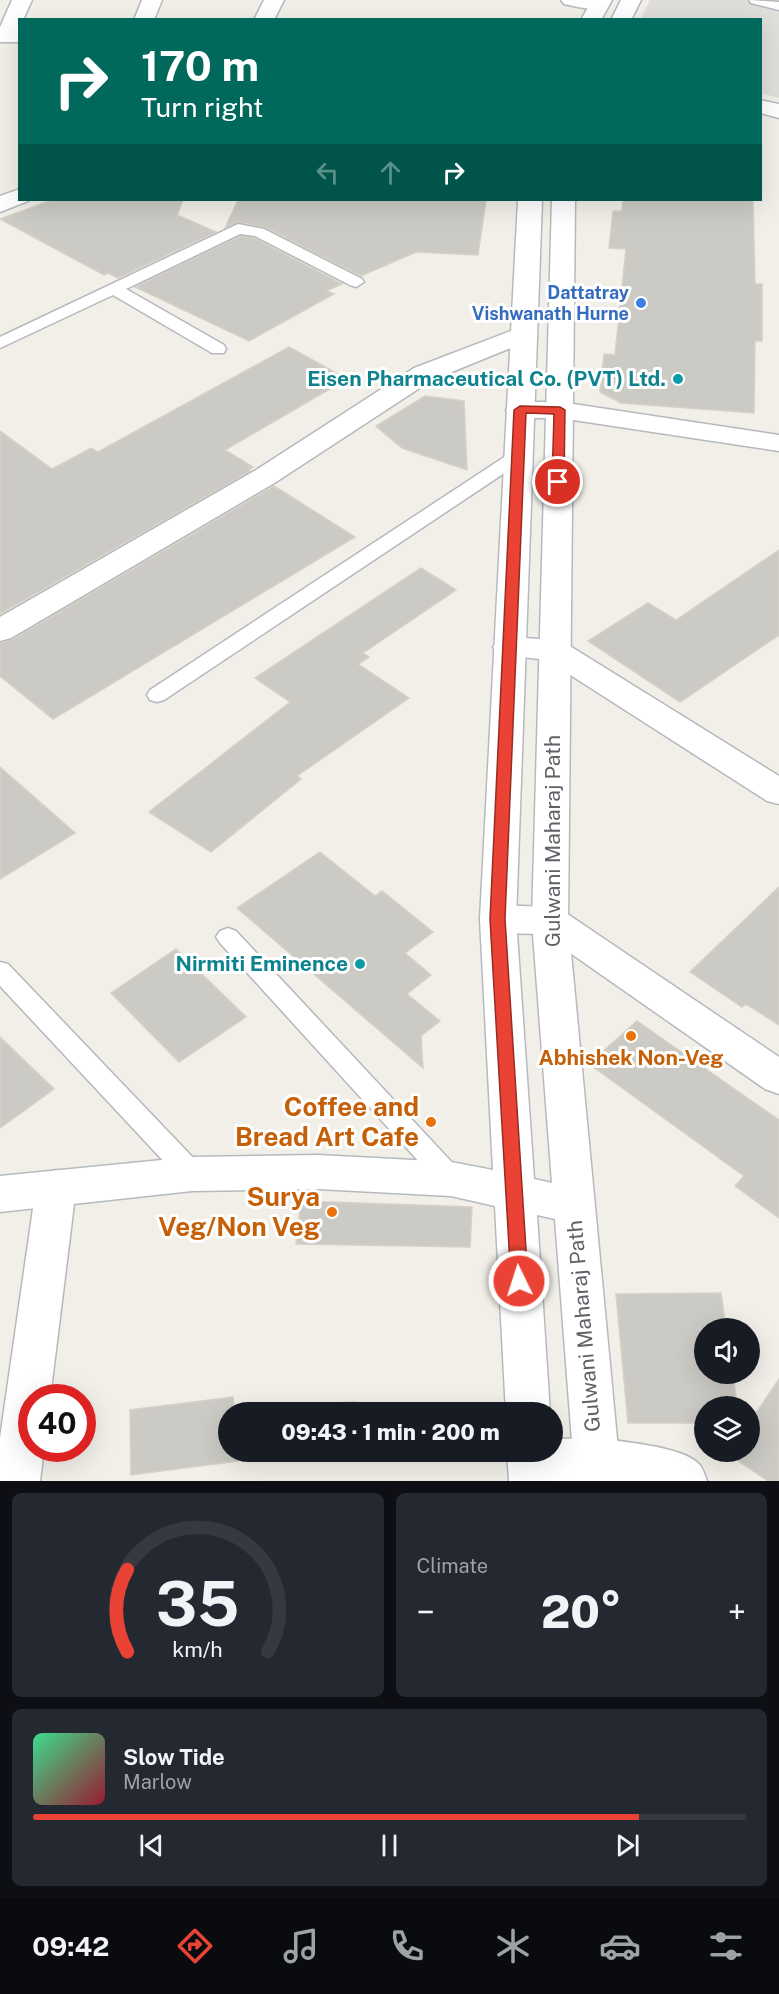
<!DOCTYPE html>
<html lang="en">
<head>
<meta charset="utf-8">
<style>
  body { margin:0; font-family:"Public Sans",sans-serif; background:#242831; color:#f1f3f6; height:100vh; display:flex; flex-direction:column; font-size:22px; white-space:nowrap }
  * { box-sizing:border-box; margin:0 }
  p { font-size:20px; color:#9ea1a6 }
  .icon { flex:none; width:33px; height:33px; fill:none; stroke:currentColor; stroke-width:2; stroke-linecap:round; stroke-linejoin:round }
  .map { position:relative; height:1481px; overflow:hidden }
  .side { display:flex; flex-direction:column; gap:12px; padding:12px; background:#0d0f14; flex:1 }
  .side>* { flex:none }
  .top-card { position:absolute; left:18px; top:18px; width:744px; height:183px; border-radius:0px; box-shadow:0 6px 24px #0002; background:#00695c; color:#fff; overflow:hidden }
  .tools { position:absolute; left:694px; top:1318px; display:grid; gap:12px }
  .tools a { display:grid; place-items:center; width:66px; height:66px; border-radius:50%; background:#171b24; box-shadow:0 6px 24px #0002; font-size:30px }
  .speed { position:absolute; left:18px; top:1384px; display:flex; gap:12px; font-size:30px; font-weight:700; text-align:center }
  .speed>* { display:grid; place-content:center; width:78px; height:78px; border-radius:50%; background:#171b24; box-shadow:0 6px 24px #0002; line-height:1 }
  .speed .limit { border:9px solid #d22; background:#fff; color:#111 }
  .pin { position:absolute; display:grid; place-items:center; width:51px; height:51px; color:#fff; margin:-26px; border:3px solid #fff; border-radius:50%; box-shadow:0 2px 6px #0007 }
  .me { position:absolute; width:66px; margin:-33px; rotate:356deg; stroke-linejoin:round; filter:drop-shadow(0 0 4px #0008) }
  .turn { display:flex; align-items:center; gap:21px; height:126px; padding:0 24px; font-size:27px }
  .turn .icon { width:78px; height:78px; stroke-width:2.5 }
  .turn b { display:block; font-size:42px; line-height:51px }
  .lanes { display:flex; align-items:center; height:57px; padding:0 24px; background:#0003; justify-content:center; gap:30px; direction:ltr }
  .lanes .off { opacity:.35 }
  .big { font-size:45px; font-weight:800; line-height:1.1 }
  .side .widget { flex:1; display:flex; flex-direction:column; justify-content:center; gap:9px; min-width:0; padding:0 21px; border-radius:9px; background:#242831 }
  .side .dial { align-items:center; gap:0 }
  .dial svg { height:156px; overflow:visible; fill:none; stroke:#363941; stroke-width:7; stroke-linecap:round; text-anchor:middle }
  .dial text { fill:#f1f3f6; stroke:none }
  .song { display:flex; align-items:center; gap:18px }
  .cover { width:72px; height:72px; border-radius:9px; background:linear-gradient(135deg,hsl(150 70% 55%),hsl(350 70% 35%)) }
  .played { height:6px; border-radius:3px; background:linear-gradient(90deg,#ea4335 85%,#363941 85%) }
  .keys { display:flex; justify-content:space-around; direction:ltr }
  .heat { display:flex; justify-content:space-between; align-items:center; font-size:33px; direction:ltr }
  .side .tiles { flex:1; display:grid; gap:12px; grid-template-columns:1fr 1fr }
  .widget:last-child { grid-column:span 2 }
  .trip { position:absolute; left:218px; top:1402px; width:345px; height:60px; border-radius:30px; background:#171b24; box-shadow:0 6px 24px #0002; font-weight:800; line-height:60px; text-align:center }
  .dock { display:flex; height:96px; justify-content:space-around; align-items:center; background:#090b0e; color:#9ea1a6 }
  .dock .icon { width:42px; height:42px }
  .dock .on { color:#ea4335 }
  .dock b { font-size:27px; color:#f1f3f6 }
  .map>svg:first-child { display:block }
  .industrial { fill:#e0deda }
  .building { fill:#cccac5; stroke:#d6d1c6; stroke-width:1.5 }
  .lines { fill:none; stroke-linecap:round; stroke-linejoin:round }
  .lane-casing { stroke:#b5b8bc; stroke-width:3 }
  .street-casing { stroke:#b5b8bc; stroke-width:3 }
  .secondary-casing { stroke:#b6babf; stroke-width:3 }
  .lane { fill:#fff; fill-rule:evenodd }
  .street { fill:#fff; fill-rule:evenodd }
  .secondary { fill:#fff; fill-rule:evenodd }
  .route { fill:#ea4335; stroke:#982c22; stroke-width:1.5 }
  .shop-dot { fill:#3f7fe0; stroke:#fff; stroke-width:2 }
  .culture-dot { fill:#0f9aa8; stroke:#fff; stroke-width:2 }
  .food-dot { fill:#e8710a; stroke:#fff; stroke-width:2 }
  .labels { text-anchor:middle; stroke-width:6; stroke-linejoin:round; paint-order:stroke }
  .far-shop-label { font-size:18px; font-weight:bold; fill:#366cbe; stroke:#fff; text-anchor:end }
  .culture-label { font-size:21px; font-weight:bold; fill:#0d838f; stroke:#fff; text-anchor:end }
  .street-label { font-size:21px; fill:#5f6368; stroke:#fff }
  .food-label { font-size:21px; font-weight:bold; fill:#c56008; stroke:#fff }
  .near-food-label { font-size:26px; font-weight:bold; fill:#c56008; stroke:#fff; text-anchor:end }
</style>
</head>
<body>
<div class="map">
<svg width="779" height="1481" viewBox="0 0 779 1481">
  <rect width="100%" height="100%" fill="#f1efe8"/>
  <path class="industrial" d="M 650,0 L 779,0 L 779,98 L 761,93 L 760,20 L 640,20 Z"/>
  <g class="building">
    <path d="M 52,200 L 183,200 L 177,215 L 216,232 L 118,278 L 108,273 L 104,275 L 0,219 Z"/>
    <path d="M 238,200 L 486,200 L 478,255 L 416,252 L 361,276 L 265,227 L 238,222 L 225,228 Z"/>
    <path d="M 623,200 L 753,200 L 755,284 L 762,284 L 762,341 L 755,341 L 754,413 L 621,403 L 600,392 L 604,354 L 615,355 L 626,249 L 609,248 L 613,211 L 622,211 Z"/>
    <path d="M 240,236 L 254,238 L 342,284 L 326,291 L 334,294 L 249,341 L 135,287 Z"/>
    <path d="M 289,347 L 347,379 L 225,450 L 253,467 L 248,470 L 250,471 L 0,614 L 0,431 L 52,469 L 91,448 L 98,452 Z"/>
    <path d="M 425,396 L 464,401 L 467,470 L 402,448 L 376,426 Z"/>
    <path d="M 274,486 L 355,537 L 53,719 L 0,676 L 0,643 L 12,640 Z"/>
    <path d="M 779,550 L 779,635 L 680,702 L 588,641 L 648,603 L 676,620 Z"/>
    <path d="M 421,568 L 456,590 L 363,653 L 369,657 L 358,664 L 409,698 L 297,776 L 301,779 L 211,852 L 149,812 L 290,702 L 255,678 Z"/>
    <path d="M 0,767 L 75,833 L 0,879 Z"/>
    <path d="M 320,852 L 375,896 L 382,891 L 433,932 L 405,953 L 431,975 L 407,994 L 440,1021 L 421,1036 L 423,1068 L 237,908 Z"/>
    <path d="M 779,887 L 779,1025 L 746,1004 L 742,1007 L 690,972 Z"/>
    <path d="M 176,949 L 246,1017 L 179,1062 L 111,993 Z"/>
    <path d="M 637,1021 L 779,1120 L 779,1218 L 735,1186 L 744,1176 L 589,1064 Z"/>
    <path d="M 0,1037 L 54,1089 L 0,1128 Z"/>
    <path d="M 301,1201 L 472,1207 L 470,1247 L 296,1244 Z"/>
    <path d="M 721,1293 L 726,1329 L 705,1329 L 705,1374 L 733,1374 L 737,1407 L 705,1407 L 705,1423 L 628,1423 L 616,1294 Z"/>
    <path d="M 779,1379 L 779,1481 L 768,1481 L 728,1454 L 730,1452 L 750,1452 L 750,1422 Z"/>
    <path d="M 233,1397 L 234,1406 L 356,1402 L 356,1413 L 228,1413 L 228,1452 L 344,1452 L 238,1455 L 238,1461 L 131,1475 L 130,1410 Z"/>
  </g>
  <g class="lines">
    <defs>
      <g id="lane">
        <path d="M 749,0 L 779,2 L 779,10 L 751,3 Z"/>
        <path d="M 238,224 L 264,229 L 362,279 L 364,282 L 356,287 L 350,285 L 255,236 L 240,234 L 126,289 L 224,345 L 226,349 L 224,353 L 212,353 L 113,295 L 0,348 L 0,337 Z"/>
        <path d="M 518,451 L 524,452 L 527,456 L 524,460 L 164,700 L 157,702 L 150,700 L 147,695 L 150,690 L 512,452 Z"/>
        <path d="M 228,928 L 236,931 L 460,1171 L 464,1179 L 460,1187 L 451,1190 L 442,1187 L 220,943 L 216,937 L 220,931 Z"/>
        <path d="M 0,962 L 8,964 L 201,1166 L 205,1174 L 201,1182 L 192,1185 L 183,1182 L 0,986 Z"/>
      </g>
      <g id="street">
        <path d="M 12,0 L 32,0 L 23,20 L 20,20 L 20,29 L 13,40 L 0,41 L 0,27 Z"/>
        <path d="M 142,0 L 162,0 L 154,20 L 134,20 Z"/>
        <path d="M 264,0 L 284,0 L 274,20 L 254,20 Z"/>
        <path d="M 561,0 L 608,0 L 610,3 L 607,7 C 594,11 577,7 564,4 Z"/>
        <path d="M 760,100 L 779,104 L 779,118 L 760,113 Z"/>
        <path d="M 20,189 L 20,200 L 28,201 L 0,212 L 0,196 Z"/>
        <path d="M 524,326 L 533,329 L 537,334 L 533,339 L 432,380 L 276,482 L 11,638 L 0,641 L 0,617 L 256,470 L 414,368 Z"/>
        <path d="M 520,402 L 560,402 L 779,435 L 779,451 L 560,418 L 520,418 L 510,416 L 506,410 L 510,404 Z"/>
        <path d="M 509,637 L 554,640 L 565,643 L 779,776 L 779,804 L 767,801 L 547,660 L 498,654 L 493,647 L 498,640 Z"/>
        <path d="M 498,905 L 550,907 L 563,911 L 779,1057 L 779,1094 L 765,1089 L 543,934 L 498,933 L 485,929 L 480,919 L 485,909 Z"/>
        <path d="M 56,1170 L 70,1176 L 76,1188 L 50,1398 L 32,1398 L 32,1449 L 44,1449 L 40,1481 L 0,1481 L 0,1438 L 36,1188 L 42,1176 Z"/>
        <path d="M 596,1438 C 621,1442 682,1446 699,1464 C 703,1468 705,1476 707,1481 L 526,1481 L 515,1477 L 508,1461 L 512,1452 L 552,1452 L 552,1439 Z"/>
      </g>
      <g id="secondary">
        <path d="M 592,0 L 612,0 L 601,20 L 581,20 Z"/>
        <path d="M 621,0 L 641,0 L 631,20 L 611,20 Z"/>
        <rect x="0" y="30" width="20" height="12"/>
        <path d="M 518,200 L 542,200 L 516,919 L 534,1179 L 552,1183 L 532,921 L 552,200 L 575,200 L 568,921 L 621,1481 L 575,1481 L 555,1219 L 537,1215 L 550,1413 L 506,1413 L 495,1206 L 451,1196 L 318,1189 L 192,1191 L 0,1212 L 0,1176 L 192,1157 L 318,1155 L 451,1162 L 493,1170 L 480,919 Z"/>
        <path d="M 552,1450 L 555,1481 L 509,1481 L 507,1452 L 552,1452 Z"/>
      </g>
    </defs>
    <use href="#lane" class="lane-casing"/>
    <use href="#street" class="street-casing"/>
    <use href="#secondary" class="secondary-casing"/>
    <use href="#lane" class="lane"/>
    <use href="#street" class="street"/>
    <use href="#secondary" class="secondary"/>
  </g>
  <path class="route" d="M 520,406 L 560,407 L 565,410 L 564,482 L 558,486 L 552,482 L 554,414 L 526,413 L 505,919 L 528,1281 L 526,1286 L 519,1289 L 513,1286 L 511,1281 L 490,919 L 514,410 Z"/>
  <circle class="shop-dot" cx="641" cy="303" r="6"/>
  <g class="culture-dot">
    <circle cx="678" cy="379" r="6"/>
    <circle cx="360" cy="964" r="6"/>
  </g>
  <g class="food-dot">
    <circle cx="631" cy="1036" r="6"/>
    <circle cx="431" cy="1122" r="6"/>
    <circle cx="332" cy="1212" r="6"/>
  </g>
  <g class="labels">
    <g class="far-shop-label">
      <text x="629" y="299">Dattatray<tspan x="629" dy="21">Vishwanath Hurne</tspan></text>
    </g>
    <g class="culture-label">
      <text x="666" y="386">Eisen Pharmaceutical Co. (PVT) Ltd.</text>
      <text x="348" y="971">Nirmiti Eminence</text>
    </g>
    <g class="street-label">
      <text transform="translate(553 841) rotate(-90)" y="7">Gulwani Maharaj Path</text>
      <text transform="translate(584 1326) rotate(-95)" y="7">Gulwani Maharaj Path</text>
    </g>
    <g class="food-label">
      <text x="631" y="1065">Abhishek Non-Veg</text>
    </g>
    <g class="near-food-label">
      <text x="419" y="1116">Coffee and<tspan x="419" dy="30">Bread Art Cafe</tspan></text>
      <text x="320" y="1206">Surya<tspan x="320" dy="30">Veg/Non Veg</tspan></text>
    </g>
  </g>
</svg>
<div class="tools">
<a><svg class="icon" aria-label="sound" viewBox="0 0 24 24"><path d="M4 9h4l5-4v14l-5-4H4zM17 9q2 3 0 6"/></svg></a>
<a><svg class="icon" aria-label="layers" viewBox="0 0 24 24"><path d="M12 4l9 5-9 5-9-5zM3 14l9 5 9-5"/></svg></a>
</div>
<div class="speed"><div class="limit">40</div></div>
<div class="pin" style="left:558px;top:482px;background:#d93025"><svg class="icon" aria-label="arrive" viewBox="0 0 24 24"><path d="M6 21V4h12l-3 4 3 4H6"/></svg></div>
<svg class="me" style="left:519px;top:1281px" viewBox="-20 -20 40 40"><circle r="17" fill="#ea4335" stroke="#fff" stroke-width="3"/><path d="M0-11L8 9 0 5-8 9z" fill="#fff"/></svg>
<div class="trip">09:43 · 1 min · 200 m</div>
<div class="top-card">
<div class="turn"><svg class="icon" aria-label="right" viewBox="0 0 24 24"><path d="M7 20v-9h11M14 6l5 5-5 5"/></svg><div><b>170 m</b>Turn right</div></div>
<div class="lanes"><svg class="icon off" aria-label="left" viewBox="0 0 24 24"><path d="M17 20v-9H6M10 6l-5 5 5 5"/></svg><svg class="icon off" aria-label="ahead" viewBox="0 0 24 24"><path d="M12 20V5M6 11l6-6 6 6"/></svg><svg class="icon" aria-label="right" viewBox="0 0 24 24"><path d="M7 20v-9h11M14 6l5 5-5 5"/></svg></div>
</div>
</div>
<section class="side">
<div class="tiles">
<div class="widget dial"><svg viewBox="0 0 100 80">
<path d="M14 69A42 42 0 1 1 86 69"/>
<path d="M14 69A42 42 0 0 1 14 27" stroke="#ea4335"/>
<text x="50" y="56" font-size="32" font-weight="700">35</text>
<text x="50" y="72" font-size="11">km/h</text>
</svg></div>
<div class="widget"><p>Climate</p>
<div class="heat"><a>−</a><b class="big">20°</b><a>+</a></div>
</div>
<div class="widget">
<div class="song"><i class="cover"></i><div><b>Slow Tide</b><p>Marlow</p></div></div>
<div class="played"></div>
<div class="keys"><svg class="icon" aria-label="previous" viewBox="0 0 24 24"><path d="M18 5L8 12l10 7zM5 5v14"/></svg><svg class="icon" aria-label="pause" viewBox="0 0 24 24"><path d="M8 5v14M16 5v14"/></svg><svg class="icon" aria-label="next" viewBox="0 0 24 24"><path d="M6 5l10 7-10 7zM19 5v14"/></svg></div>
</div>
</div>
</section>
<nav class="dock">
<b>09:42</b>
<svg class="icon on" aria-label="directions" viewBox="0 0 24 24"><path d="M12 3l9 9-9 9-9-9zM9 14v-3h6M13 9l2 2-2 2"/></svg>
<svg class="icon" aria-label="music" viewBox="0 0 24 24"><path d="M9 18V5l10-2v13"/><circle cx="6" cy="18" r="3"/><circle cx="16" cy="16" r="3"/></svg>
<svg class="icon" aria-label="phone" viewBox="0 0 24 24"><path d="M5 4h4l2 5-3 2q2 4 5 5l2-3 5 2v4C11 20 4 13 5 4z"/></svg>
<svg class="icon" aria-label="climate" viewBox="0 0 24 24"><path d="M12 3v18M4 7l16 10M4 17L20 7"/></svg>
<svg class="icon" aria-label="car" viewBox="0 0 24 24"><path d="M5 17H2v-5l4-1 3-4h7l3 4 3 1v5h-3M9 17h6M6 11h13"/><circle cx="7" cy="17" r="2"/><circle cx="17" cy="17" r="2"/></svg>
<svg class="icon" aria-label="filters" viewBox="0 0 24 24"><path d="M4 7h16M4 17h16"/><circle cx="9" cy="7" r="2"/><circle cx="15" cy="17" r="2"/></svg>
</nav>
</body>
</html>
